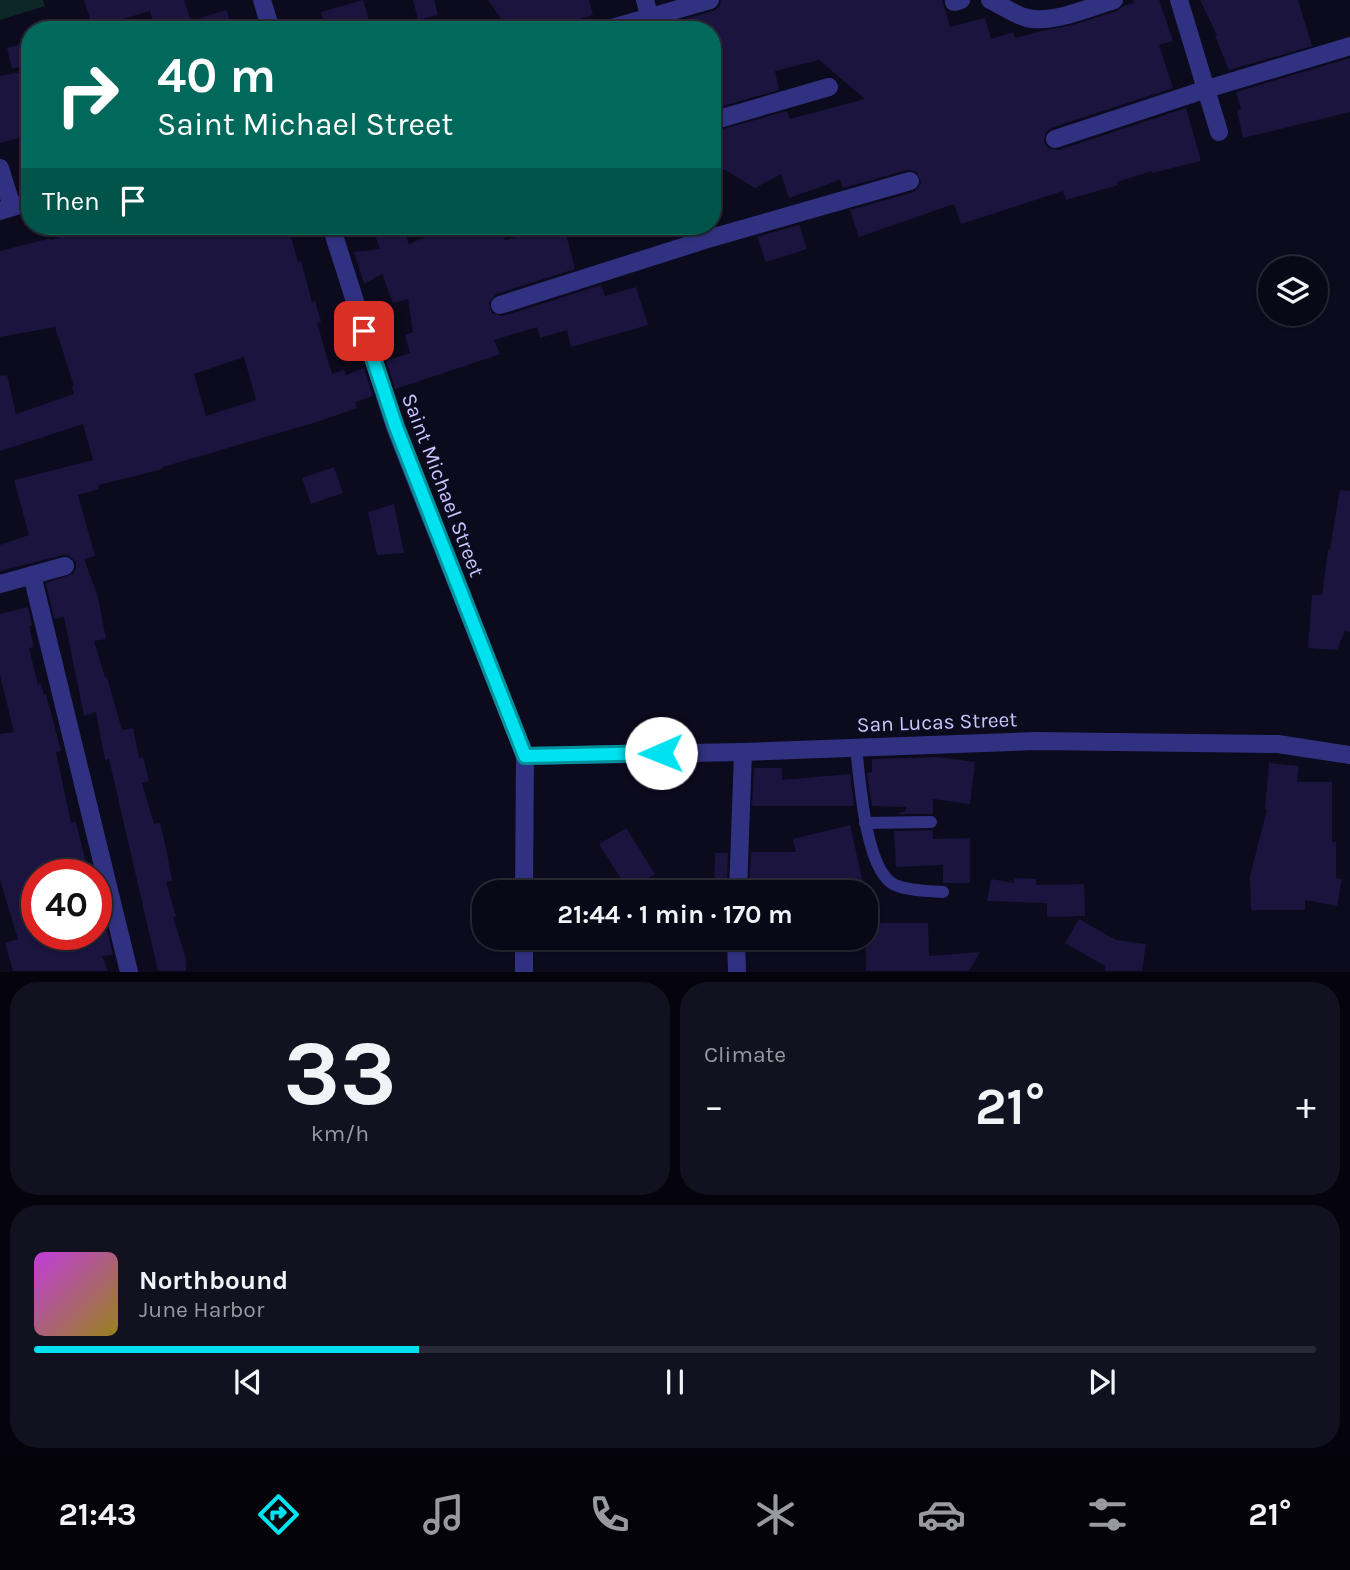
<!DOCTYPE html>
<html lang="en">
<head>
<meta charset="utf-8">
<style>
  body { margin:0; font-family:Karla,sans-serif; background:#12111f; color:#f1f3f6; height:100vh; display:flex; flex-direction:column; font-size:26px; white-space:nowrap }
  * { box-sizing:border-box; margin:0 }
  p { font-size:23px; color:#999aa1 }
  .icon { flex:none; width:38px; height:38px; fill:none; stroke:currentColor; stroke-width:2; stroke-linecap:round; stroke-linejoin:round }
  .map { position:relative; height:972px; overflow:hidden }
  .drawer { display:flex; flex-direction:column; gap:10px; padding:10px; background:#05040c; flex:1 }
  .drawer>* { flex:none }
  .hud { position:absolute; left:21px; top:21px; width:700px; height:214px; border-radius:28px; box-shadow:0 2px 5px #0004,0 0 0 2px #292935; background:#00695c; color:#fff; overflow:hidden }
  .tools { position:absolute; left:1258px; top:256px; display:grid; gap:14px }
  .tools a { display:grid; place-items:center; width:70px; height:70px; border-radius:50%; background:#090816; box-shadow:0 2px 5px #0004,0 0 0 2px #292935; font-size:35px }
  .speed { position:absolute; left:21px; top:859px; display:flex; gap:14px; font-size:35px; font-weight:700; text-align:center }
  .speed>* { display:grid; place-content:center; width:91px; height:91px; border-radius:50%; background:#090816; box-shadow:0 2px 5px #0004,0 0 0 2px #292935; line-height:1 }
  .speed .limit { border:10px solid #d22; background:#fff; color:#111 }
  .pin { position:absolute; display:grid; place-items:center; width:60px; height:60px; color:#fff; margin:-30px; border-radius:14px; box-shadow:0 4px 10px #0006 }
  .me { position:absolute; width:77px; margin:-38px; rotate:269deg; stroke-linejoin:round; filter:drop-shadow(0 0 5px #0008) }
  .turn { display:flex; align-items:center; gap:24px; height:147px; padding:0 21px; font-size:32px }
  .turn .icon { width:91px; height:91px; stroke-width:2.5 }
  .turn b { display:block; font-size:49px; line-height:60px }
  .then { display:flex; align-items:center; height:66px; padding:0 21px; background:#0003; gap:14px; font-size:26px }
  .big { font-size:52px; font-weight:700; line-height:1.1 }
  .drawer .widget { flex:1; display:flex; flex-direction:column; justify-content:center; gap:10px; min-width:0; padding:0 24px; border-radius:28px; background:#12111f }
  .drawer .dial { align-items:center; gap:0 }
  .dial b { font-size:91px; line-height:1 }
  .song { display:flex; align-items:center; gap:21px }
  .cover { width:84px; height:84px; border-radius:10px; background:linear-gradient(135deg,hsl(290 70% 55%),hsl(50 70% 35%)) }
  .played { height:7px; border-radius:4px; background:linear-gradient(90deg,#00e2f0 30%,#292935 30%) }
  .keys { display:flex; justify-content:space-around; direction:ltr }
  .heat { display:flex; justify-content:space-between; align-items:center; font-size:38px; direction:ltr }
  .drawer .tiles { flex:1; display:grid; gap:10px; grid-template-columns:1fr 1fr }
  .widget:last-child { grid-column:span 2 }
  .trip { position:absolute; left:472px; top:880px; width:406px; height:70px; border-radius:28px; background:#090816; box-shadow:0 2px 5px #0004,0 0 0 2px #292935; font-weight:700; line-height:70px; text-align:center }
  .tab-bar { display:flex; height:112px; justify-content:space-around; align-items:center; background:#040309; color:#999aa1 }
  .tab-bar .icon { width:49px; height:49px }
  .tab-bar .on { color:#00e2f0 }
  .tab-bar b { font-size:32px; color:#f1f3f6 }
  .map>svg:first-child { display:block }
  .garden { fill:#0c2725 }
  .building { fill:#1b143f; fill-rule:evenodd }
  .lines { fill:none; stroke-linecap:round; stroke-linejoin:round }
  .service { stroke:#303180; stroke-width:12 }
  .minor { stroke:#303180; stroke-width:18 }
  .tertiary { stroke:#303180; stroke-width:18 }
  .route-casing { stroke:#00939c; stroke-width:18 }
  .route { stroke:#00e2f0; stroke-width:12 }
  .labels { text-anchor:middle; stroke-width:7; stroke-linejoin:round; paint-order:stroke }
  .street-label { font-size:21px; fill:#cac5ff; stroke:#0c0a1d }
</style>
</head>
<body>
<div class="map">
<svg width="1350" height="972" viewBox="0 0 1350 972">
  <rect width="100%" height="100%" fill="#0c0a1d"/>
  <path class="garden" d="M 0,0 L 43,0 L 45,6 L 0,20 Z"/>
  <g class="building">
    <path d="M 84,0 L 184,0 L 191,21 L 226,10 L 233,30 L 156,30 L 150,11 L 93,28 Z"/>
    <path d="M 363,0 L 370,23 L 345,30 L 326,30 L 321,12 Z"/>
    <path d="M 413,0 L 434,0 L 438,15 L 418,20 Z"/>
    <path d="M 488,0 L 589,0 L 593,15 L 544,30 L 509,30 Z"/>
    <path d="M 721,0 L 942,0 L 950,27 L 985,18 L 991,39 L 1013,32 L 1015,38 L 1041,31 L 1072,25 L 1117,11 L 1123,6 L 1134,3 L 1133,0 L 1159,0 L 1173,41 L 1159,45 L 1173,88 L 1051,128 L 1046,132 L 1044,142 L 1048,148 L 1059,150 L 1186,108 L 1201,161 L 1152,173 L 1152,171 L 1117,182 L 1118,185 L 1066,200 L 1063,191 L 961,224 L 954,204 L 859,237 L 850,210 L 914,192 L 921,183 L 917,172 L 907,170 L 843,188 L 840,180 L 789,198 L 781,174 L 755,188 L 712,162 L 712,132 L 787,111 L 790,119 L 865,99 L 819,60 L 775,71 L 779,90 L 712,109 L 712,30 L 666,30 L 665,25 L 713,11 L 719,7 Z"/>
    <path d="M 1200,0 L 1298,0 L 1312,46 L 1229,70 L 1215,36 L 1217,35 Z"/>
    <path d="M 30,42 L 30,64 L 12,69 L 7,48 Z"/>
    <path d="M 1350,58 L 1350,112 L 1243,138 L 1237,110 L 1241,109 L 1236,92 Z"/>
    <path d="M 21,72 L 27,98 L 20,99 L 30,135 L 0,143 L 0,76 Z"/>
    <path d="M 799,225 L 807,249 L 766,262 L 757,237 Z"/>
    <path d="M 116,226 L 288,226 L 298,262 L 301,261 L 312,302 L 315,301 L 321,322 L 317,323 L 332,374 L 344,370 L 346,375 L 364,368 L 373,396 L 355,402 L 357,408 L 320,421 L 163,467 L 163,469 L 98,485 L 99,489 L 78,495 L 95,556 L 84,559 L 98,597 L 106,639 L 94,641 L 105,677 L 107,677 L 122,730 L 133,728 L 139,758 L 143,757 L 149,781 L 142,783 L 154,824 L 160,823 L 166,848 L 172,881 L 166,882 L 176,916 L 173,917 L 186,959 L 186,971 L 158,971 L 109,759 L 105,760 L 96,712 L 84,716 L 64,617 L 54,619 L 46,583 L 73,574 L 76,569 L 76,562 L 68,555 L 63,555 L 0,571 L 0,545 L 29,535 L 14,480 L 93,460 L 83,424 L 0,451 L 0,376 L 7,375 L 16,414 L 74,394 L 72,387 L 74,386 L 55,327 L 0,337 L 0,251 L 51,238 L 51,240 L 82,230 L 83,234 ZM 244,357 L 256,400 L 206,416 L 194,374 Z"/>
    <path d="M 372,226 L 403,226 L 409,244 L 427,236 L 465,226 L 502,226 L 505,240 L 540,230 L 539,226 L 564,226 L 575,269 L 496,294 L 489,303 L 492,313 L 503,316 L 601,285 L 605,296 L 636,287 L 648,325 L 571,347 L 567,330 L 540,338 L 537,327 L 494,340 L 500,354 L 395,389 L 386,361 L 410,353 L 405,335 L 413,332 L 408,299 L 393,303 L 382,274 L 364,284 L 354,252 L 380,249 Z"/>
    <path d="M 334,467 L 343,493 L 311,504 L 302,478 Z"/>
    <path d="M 1340,490 L 1350,491 L 1350,632 L 1345,631 L 1337,650 L 1308,648 L 1312,595 L 1322,595 L 1328,550 L 1330,550 Z"/>
    <path d="M 394,504 L 404,553 L 377,555 L 368,512 Z"/>
    <path d="M 28,607 L 32,625 L 29,626 L 34,647 L 29,648 L 38,685 L 41,684 L 44,695 L 46,694 L 61,751 L 56,752 L 71,823 L 76,822 L 89,875 L 37,875 L 37,934 L 50,934 L 51,939 L 96,934 L 96,886 L 113,955 L 102,956 L 108,971 L 13,971 L 5,943 L 18,939 L 0,880 L 0,734 L 14,732 L 0,675 L 0,614 Z"/>
    <path d="M 938,757 L 975,762 L 970,804 L 933,799 L 933,814 L 896,814 L 906,811 L 906,807 L 872,806 L 867,773 L 872,772 L 872,759 Z"/>
    <path d="M 1269,763 L 1299,766 L 1297,782 L 1332,782 L 1332,842 L 1336,842 L 1336,878 L 1342,879 L 1337,906 L 1305,900 L 1305,910 L 1251,910 L 1250,876 L 1267,810 L 1265,809 Z"/>
    <path d="M 754,768 L 782,768 L 782,780 L 850,774 L 854,806 L 752,806 Z"/>
    <path d="M 850,825 L 863,883 L 827,892 L 749,892 L 751,852 L 796,852 L 793,839 Z"/>
    <path d="M 626,828 L 655,874 L 628,890 L 599,844 Z"/>
    <path d="M 933,830 L 933,839 L 970,838 L 970,883 L 943,883 L 943,865 L 896,867 L 894,831 Z"/>
    <path d="M 715,853 L 728,853 L 727,892 L 714,892 Z"/>
    <path d="M 1014,878 L 1036,879 L 1036,885 L 1084,884 L 1085,916 L 1047,917 L 1047,903 L 987,901 L 991,879 L 1014,883 Z"/>
    <path d="M 1079,919 L 1116,940 L 1146,944 L 1142,971 L 1105,971 L 1105,966 L 1065,943 Z"/>
    <path d="M 866,923 L 928,923 L 929,956 L 980,952 L 969,971 L 866,971 Z"/>
  </g>
  <g class="lines">
    <g class="service">
      <path d="M 856,748 C 860,779 865,872 895,885 C 910,891 928,891 943,892"/>
      <path d="M 865,823 L 931,822"/>
    </g>
    <g class="minor">
      <path d="M 645,0 L 653,30"/>
      <path d="M 990,0 C 1001,5 1012,13 1024,17 C 1048,26 1090,7 1114,0"/>
      <path d="M 1179,0 L 1219,132"/>
      <path d="M 954,2 L 961,0"/>
      <path d="M 605,30 L 710,0"/>
      <path d="M 712,121 L 829,87"/>
      <path d="M 1055,139 L 1207,89 L 1350,46"/>
      <path d="M 0,168 L 12,207"/>
      <path d="M 500,305 L 711,238 L 910,181"/>
      <path d="M 32,575 L 129,972"/>
      <path d="M 0,584 L 65,566"/>
      <path d="M 738,892 L 743,752"/>
      <path d="M 736,938 L 737,972"/>
    </g>
    <g class="tertiary">
      <path d="M 262,0 L 271,30"/>
      <path d="M 0,211 L 30,202"/>
      <path d="M 331,226 L 395,427 L 525,756 L 524,892"/>
      <path d="M 525,756 L 743,752 L 1036,741 L 1278,744 L 1350,755"/>
      <path d="M 524,938 L 524,972"/>
    </g>
  </g>
  <g class="lines">
    <defs>
      <path id="route" d="M 364,331 L 396,427 L 525,756 L 661,753"/>
    </defs>
    <use href="#route" class="route-casing"/>
    <use href="#route" class="route"/>
  </g>
  <g class="labels">
    <g class="street-label">
      <text transform="translate(443 485) rotate(69)" y="7">Saint Michael Street</text>
      <text transform="translate(937 722) rotate(-2)" y="7">San Lucas Street</text>
    </g>
  </g>
</svg>
<div class="tools">
<a><svg class="icon" aria-label="layers" viewBox="0 0 24 24"><path d="M12 4l9 5-9 5-9-5zM3 14l9 5 9-5"/></svg></a>
</div>
<div class="speed"><div class="limit">40</div></div>
<div class="pin" style="left:364px;top:331px;background:#d93025"><svg class="icon" aria-label="arrive" viewBox="0 0 24 24"><path d="M6 21V4h12l-3 4 3 4H6"/></svg></div>
<svg class="me" style="left:661px;top:753px" viewBox="-20 -20 40 40"><circle r="19" fill="#fff"/><path d="M0-13L10 11 0 6-10 11z" fill="#00e2f0"/></svg>
<div class="trip">21:44 · 1 min · 170 m</div>
<div class="hud">
<div class="turn"><svg class="icon" aria-label="right" viewBox="0 0 24 24"><path d="M7 20v-9h11M14 6l5 5-5 5"/></svg><div><b>40 m</b>Saint Michael Street</div></div>
<div class="then">Then<svg class="icon" aria-label="arrive" viewBox="0 0 24 24"><path d="M6 21V4h12l-3 4 3 4H6"/></svg></div>
</div>
</div>
<section class="drawer">
<div class="tiles">
<div class="widget dial"><b>33</b><p>km/h</p></div>
<div class="widget"><p>Climate</p>
<div class="heat"><a>−</a><b class="big">21°</b><a>+</a></div>
</div>
<div class="widget">
<div class="song"><i class="cover"></i><div><b>Northbound</b><p>June Harbor</p></div></div>
<div class="played"></div>
<div class="keys"><svg class="icon" aria-label="previous" viewBox="0 0 24 24"><path d="M18 5L8 12l10 7zM5 5v14"/></svg><svg class="icon" aria-label="pause" viewBox="0 0 24 24"><path d="M8 5v14M16 5v14"/></svg><svg class="icon" aria-label="next" viewBox="0 0 24 24"><path d="M6 5l10 7-10 7zM19 5v14"/></svg></div>
</div>
</div>
</section>
<nav class="tab-bar">
<b>21:43</b>
<svg class="icon on" aria-label="directions" viewBox="0 0 24 24"><path d="M12 3l9 9-9 9-9-9zM9 14v-3h6M13 9l2 2-2 2"/></svg>
<svg class="icon" aria-label="music" viewBox="0 0 24 24"><path d="M9 18V5l10-2v13"/><circle cx="6" cy="18" r="3"/><circle cx="16" cy="16" r="3"/></svg>
<svg class="icon" aria-label="phone" viewBox="0 0 24 24"><path d="M5 4h4l2 5-3 2q2 4 5 5l2-3 5 2v4C11 20 4 13 5 4z"/></svg>
<svg class="icon" aria-label="climate" viewBox="0 0 24 24"><path d="M12 3v18M4 7l16 10M4 17L20 7"/></svg>
<svg class="icon" aria-label="car" viewBox="0 0 24 24"><path d="M5 17H2v-5l4-1 3-4h7l3 4 3 1v5h-3M9 17h6M6 11h13"/><circle cx="7" cy="17" r="2"/><circle cx="17" cy="17" r="2"/></svg>
<svg class="icon" aria-label="filters" viewBox="0 0 24 24"><path d="M4 7h16M4 17h16"/><circle cx="9" cy="7" r="2"/><circle cx="15" cy="17" r="2"/></svg>
<b>21°</b>
</nav>
</body>
</html>
